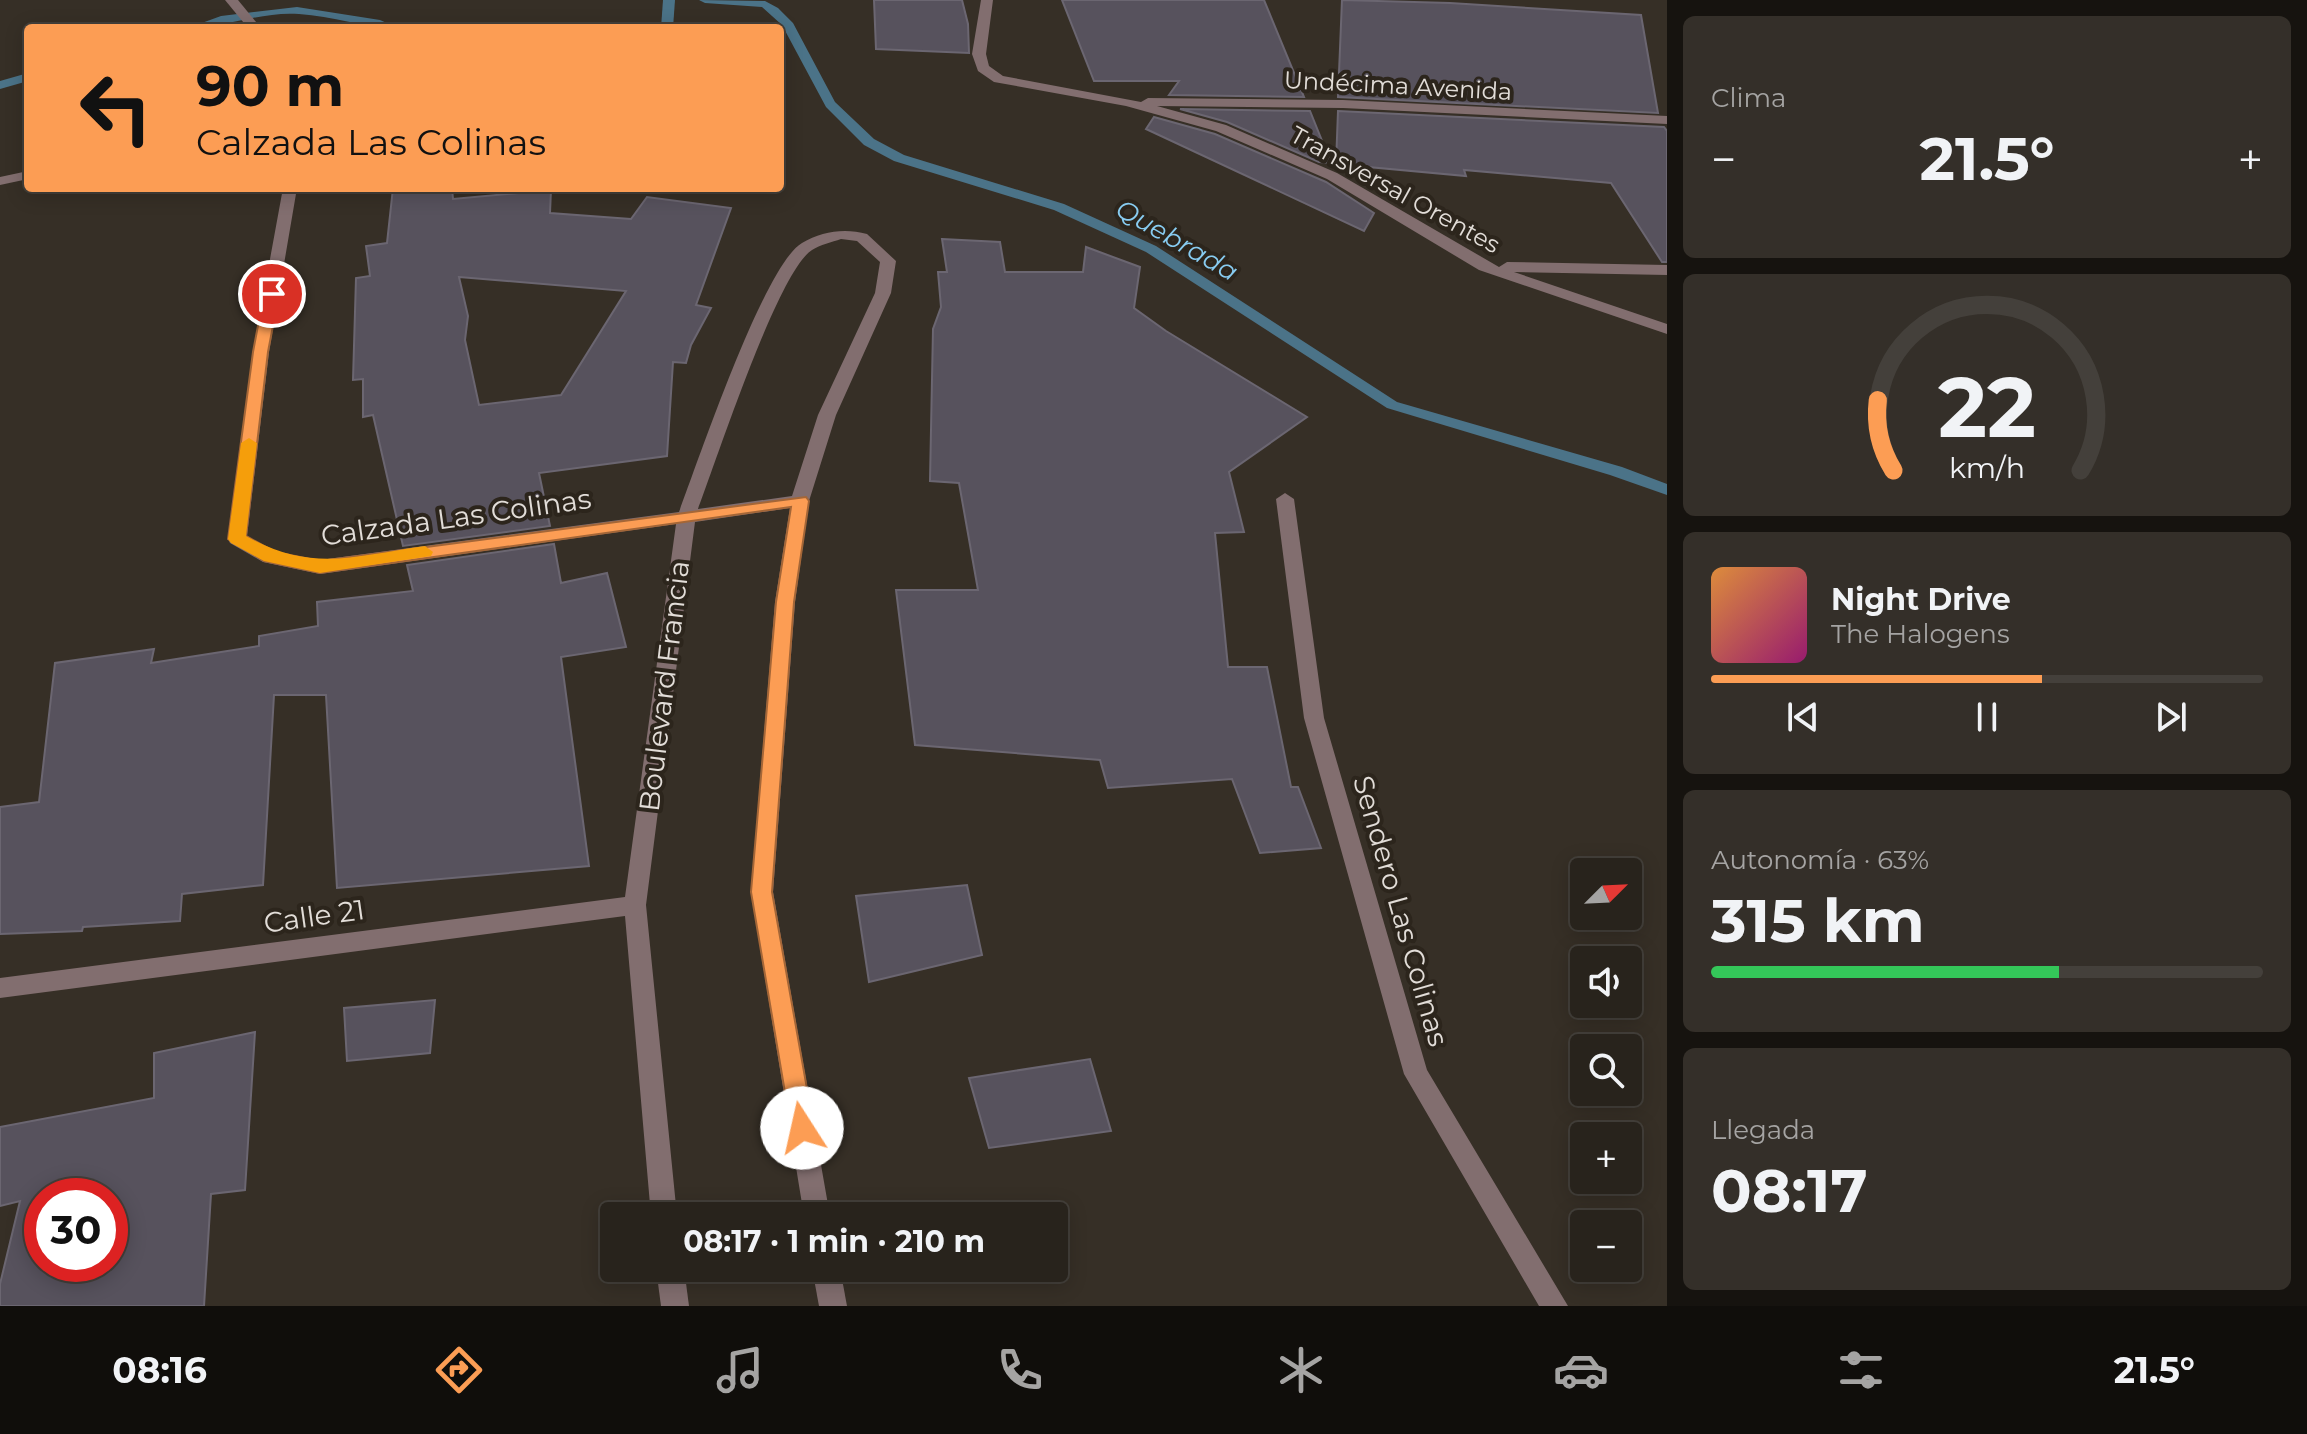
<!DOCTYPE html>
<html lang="es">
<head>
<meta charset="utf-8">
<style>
  body { margin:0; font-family:Montserrat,sans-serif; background:#342f29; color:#f1f3f6; height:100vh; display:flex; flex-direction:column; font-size:30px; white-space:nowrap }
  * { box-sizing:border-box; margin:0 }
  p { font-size:26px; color:#a5a4a3 }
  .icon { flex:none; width:44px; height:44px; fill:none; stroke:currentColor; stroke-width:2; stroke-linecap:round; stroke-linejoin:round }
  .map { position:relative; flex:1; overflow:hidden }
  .details { display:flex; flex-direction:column; gap:16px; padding:16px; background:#16130f; width:640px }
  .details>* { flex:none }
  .guide { position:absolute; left:24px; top:24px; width:760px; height:168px; border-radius:8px; box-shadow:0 4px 20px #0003,0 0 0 2px #44403b; background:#fc9d54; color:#111; overflow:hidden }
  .needle { width:52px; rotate:66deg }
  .controls { position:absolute; left:1570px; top:858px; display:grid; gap:16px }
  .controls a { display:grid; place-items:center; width:72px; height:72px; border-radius:8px; background:#28231c; box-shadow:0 4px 20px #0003,0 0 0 2px #44403b; font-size:40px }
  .speed { position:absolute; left:24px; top:1178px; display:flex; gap:16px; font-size:40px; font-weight:700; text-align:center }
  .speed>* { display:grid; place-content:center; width:104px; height:104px; border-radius:50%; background:#28231c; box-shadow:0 4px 20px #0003,0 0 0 2px #44403b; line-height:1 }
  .speed .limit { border:12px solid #d22; background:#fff; color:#111 }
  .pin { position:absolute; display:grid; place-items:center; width:68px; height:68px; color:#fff; margin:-34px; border:4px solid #fff; border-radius:50%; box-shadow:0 2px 8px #0007 }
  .me { position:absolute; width:88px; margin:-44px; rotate:350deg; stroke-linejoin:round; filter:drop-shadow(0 0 6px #0008) }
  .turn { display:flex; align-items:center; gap:28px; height:168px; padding:0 40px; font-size:36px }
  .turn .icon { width:104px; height:104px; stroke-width:2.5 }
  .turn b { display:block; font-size:56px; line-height:68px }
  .big { font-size:60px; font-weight:700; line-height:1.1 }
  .details .tile { flex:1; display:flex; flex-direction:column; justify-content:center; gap:12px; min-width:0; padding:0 28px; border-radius:12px; background:#342f29 }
  .details .dial { align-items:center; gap:0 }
  .dial svg { height:208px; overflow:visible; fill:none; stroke:#44403b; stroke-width:7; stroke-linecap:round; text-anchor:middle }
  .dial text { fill:#f1f3f6; stroke:none }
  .song { display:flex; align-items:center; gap:24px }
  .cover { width:96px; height:96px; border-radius:12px; background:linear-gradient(135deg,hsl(30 70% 55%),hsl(320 70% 35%)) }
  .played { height:8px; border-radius:4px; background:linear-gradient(90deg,#fc9d54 60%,#44403b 60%) }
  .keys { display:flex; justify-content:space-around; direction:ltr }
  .heat { display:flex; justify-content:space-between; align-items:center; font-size:44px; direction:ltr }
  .charge { height:12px; border-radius:6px; background:linear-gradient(90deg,#34c759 63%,#44403b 0) }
  .trip { position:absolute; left:600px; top:1202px; width:468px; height:80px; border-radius:8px; background:#28231c; box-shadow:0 4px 20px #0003,0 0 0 2px #44403b; font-weight:700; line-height:80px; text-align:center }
  .tabs { display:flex; height:128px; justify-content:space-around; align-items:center; background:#100e0b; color:#a5a4a3 }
  .tabs .icon { width:56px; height:56px }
  .tabs .selected { color:#fc9d54 }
  .tabs b { font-size:36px; color:#f1f3f6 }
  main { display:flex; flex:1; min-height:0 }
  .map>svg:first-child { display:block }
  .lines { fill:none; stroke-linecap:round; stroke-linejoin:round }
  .stream { fill:#4b7388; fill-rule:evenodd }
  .building { fill:#57525d; stroke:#6b6671; stroke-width:2; fill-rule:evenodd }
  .minor { fill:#826e6f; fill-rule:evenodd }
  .route { fill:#fc9d54; stroke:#a46637; stroke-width:2 }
  .slow { fill:#f59e0b }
  .labels { text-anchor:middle; stroke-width:8; stroke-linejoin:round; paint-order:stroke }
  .far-street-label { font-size:24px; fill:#e2ddd8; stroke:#2c251c }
  .far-water-label { font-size:26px; font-style:italic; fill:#88ccf1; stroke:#2c251c }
  .street-label { font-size:28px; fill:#e2ddd8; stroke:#2c251c }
</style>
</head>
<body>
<main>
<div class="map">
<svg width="1667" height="1306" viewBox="0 0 1667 1306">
  <rect width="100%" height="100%" fill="#362f26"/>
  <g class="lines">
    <g class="stream">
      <path d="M 663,0 L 675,0 L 673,28 L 661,28 Z"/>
      <path d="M 699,0 L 765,1 L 778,8 L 793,23 L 835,102 L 874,139 L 904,155 L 1064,204 L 1156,246 L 1397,402 L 1622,467 L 1667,484 L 1667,495 L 1610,475 L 1387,408 L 1146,252 L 1054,210 L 894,161 L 864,145 L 826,107 L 782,25 L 762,7 L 705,3 Z"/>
      <path d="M 297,7 L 380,20 L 398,28 C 365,28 332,16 299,14 C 262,11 225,28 188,28 L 221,16 Z"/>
      <path d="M 28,73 L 28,81 L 0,89 L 0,81 Z"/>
    </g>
  </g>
  <g class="building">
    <path d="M 874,0 L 962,0 L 968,24 L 969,53 L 876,49 Z"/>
    <path d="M 1062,0 L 1264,0 L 1304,97 L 1169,95 L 1179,81 L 1094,81 Z"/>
    <path d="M 1342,0 L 1450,3 L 1641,15 L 1658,113 L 1338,97 Z"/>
    <path d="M 1180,109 L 1310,111 L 1331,163 L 1319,162 L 1227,122 Z"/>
    <path d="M 1338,111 L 1664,127 L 1667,131 L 1667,262 L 1662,262 L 1611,183 L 1464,170 L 1466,176 L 1336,164 Z"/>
    <path d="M 1154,117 L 1215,134 L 1326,182 L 1374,213 L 1364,231 L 1146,129 Z"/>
    <path d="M 393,188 L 452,188 L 453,199 L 551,190 L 550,213 L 631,219 L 647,197 L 731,208 L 696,305 L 711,308 L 691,345 L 686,363 L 673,362 L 667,456 L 539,473 L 550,526 L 403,546 L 373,415 L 363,417 L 363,379 L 353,380 L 356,278 L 370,276 L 366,246 L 387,243 ZM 459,277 L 626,291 L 561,395 L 479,405 L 465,340 L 468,316 Z"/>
    <path d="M 942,239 L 1000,242 L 1005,272 L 1083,272 L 1086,247 L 1140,267 L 1134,308 L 1166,331 L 1307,417 L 1229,472 L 1244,532 L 1215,533 L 1228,667 L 1267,667 L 1291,787 L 1298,787 L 1321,848 L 1260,853 L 1232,779 L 1108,788 L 1100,760 L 915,745 L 896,590 L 978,590 L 959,483 L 930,481 L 933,329 L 941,307 L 938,272 L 947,272 Z"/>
    <path d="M 554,544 L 561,583 L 607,573 L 626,647 L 561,657 L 589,866 L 337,888 L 326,695 L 274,695 L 263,885 L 182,894 L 180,921 L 83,927 L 82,931 L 0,934 L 0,807 L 39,802 L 55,663 L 154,649 L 151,663 L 259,646 L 259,636 L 318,626 L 317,602 L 413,591 L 407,565 Z"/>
    <path d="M 967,885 L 982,955 L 869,982 L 856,896 Z"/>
    <path d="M 435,1000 L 430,1053 L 347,1061 L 344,1008 Z"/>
    <path d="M 255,1032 L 245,1190 L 211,1194 L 204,1306 L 0,1306 L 0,1284 L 20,1201 L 0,1206 L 0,1127 L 154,1098 L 154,1053 ZM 42,1196 L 110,1196 L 110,1264 L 42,1264 Z"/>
    <path d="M 1090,1059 L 1111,1131 L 989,1148 L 969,1078 Z"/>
  </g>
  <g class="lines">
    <g class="minor">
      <path d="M 225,0 L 238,0 L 261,28 L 248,28 Z"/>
      <path d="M 981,0 L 993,0 L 986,54 L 989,66 L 1003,76 L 1141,102 L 1148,98 L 1343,100 L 1667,116 L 1667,124 L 1343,108 L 1157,106 L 1226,125 L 1337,173 L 1499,267 L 1507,262 L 1667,265 L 1667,275 L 1514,272 L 1667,324 L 1667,334 L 1479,270 L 1327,179 L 1216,131 L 1126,106 L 994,82 L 978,71 L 972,54 Z"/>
      <path d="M 28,171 L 28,179 L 0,185 L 0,177 Z"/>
      <path d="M 283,188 L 297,188 L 269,352 L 247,536 L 275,552 L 320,560 L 679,512 C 698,462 764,265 802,243 C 822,231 845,228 867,234 L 896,261 L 891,293 L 836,415 L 809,501 L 795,602 L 773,892 L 830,1216 L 804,1216 L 751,892 L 775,602 L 790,508 L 695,522 L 646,905 L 677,1216 L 651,1216 L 625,916 L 0,998 L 0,978 L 625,897 L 676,524 L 320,574 L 263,562 L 230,543 L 228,539 L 253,352 ZM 841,239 L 857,241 L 880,262 L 875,293 L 818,415 L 792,496 L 698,509 C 716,462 778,271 812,250 C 820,245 832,242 841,239 Z"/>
      <path d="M 1285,493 L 1294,499 L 1324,718 L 1427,1070 L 1568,1306 L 1539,1306 L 1404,1074 L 1304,718 L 1276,499 Z"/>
      <path d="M 656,1268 L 684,1268 L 689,1306 L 661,1306 Z"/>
      <path d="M 812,1268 L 840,1268 L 847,1306 L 819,1306 Z"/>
    </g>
  </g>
  <path class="route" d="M 272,290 L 279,294 L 268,352 L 246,536 L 275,552 L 320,561 L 806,497 L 809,501 L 794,602 L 772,892 L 814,1128 L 810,1135 L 802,1138 L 794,1135 L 791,1128 L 751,892 L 776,602 L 791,507 L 320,573 L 264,561 L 228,539 L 253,352 L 264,294 Z"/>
  <path class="slow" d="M 249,438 L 257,443 L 246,536 C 312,573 354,556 425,546 L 433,552 L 431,556 L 320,573 L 264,561 L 231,543 L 228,539 L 241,443 Z"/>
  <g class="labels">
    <g class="far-street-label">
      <text transform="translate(1398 86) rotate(3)" y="8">Undécima Avenida</text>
      <text transform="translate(1395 190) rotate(29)" y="8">Transversal Orentes</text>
    </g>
    <g class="far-water-label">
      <text transform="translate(1177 240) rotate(30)" y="9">Quebrada</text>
    </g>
    <g class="street-label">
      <text transform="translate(456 517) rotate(-8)" y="10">Calzada Las Colinas</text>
      <text transform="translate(664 686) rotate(-83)" y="10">Boulevard Francia</text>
      <text transform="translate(1401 911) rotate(74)" y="10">Sendero Las Colinas</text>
      <text transform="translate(314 916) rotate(-8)" y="10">Calle 21</text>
    </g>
  </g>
</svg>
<div class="controls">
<a><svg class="needle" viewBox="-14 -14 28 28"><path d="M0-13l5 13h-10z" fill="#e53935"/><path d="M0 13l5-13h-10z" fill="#a5a4a3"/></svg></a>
<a><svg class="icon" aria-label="sound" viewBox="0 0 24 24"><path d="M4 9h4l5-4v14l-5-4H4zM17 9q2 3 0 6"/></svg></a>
<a><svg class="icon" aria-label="search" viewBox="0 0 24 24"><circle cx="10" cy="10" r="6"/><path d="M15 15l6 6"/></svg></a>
<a>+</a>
<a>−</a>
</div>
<div class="speed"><div class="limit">30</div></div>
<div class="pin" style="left:272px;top:294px;background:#d93025"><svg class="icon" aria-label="arrive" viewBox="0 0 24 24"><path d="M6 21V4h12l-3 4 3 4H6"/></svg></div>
<svg class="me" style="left:802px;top:1128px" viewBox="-20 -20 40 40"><circle r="19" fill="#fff"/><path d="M0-13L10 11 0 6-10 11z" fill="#fc9d54"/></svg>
<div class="trip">08:17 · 1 min · 210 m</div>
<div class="guide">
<div class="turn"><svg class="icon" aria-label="left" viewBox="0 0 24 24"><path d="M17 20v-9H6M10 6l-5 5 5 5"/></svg><div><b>90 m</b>Calzada Las Colinas</div></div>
</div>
</div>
<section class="details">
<div class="tile"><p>Clima</p>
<div class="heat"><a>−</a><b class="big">21.5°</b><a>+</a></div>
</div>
<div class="tile dial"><svg viewBox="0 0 100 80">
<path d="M14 69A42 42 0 1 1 86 69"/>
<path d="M14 69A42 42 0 0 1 8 42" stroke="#fc9d54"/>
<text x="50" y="56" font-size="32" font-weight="700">22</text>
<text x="50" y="72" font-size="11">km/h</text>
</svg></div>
<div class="tile">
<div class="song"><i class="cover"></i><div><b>Night Drive</b><p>The Halogens</p></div></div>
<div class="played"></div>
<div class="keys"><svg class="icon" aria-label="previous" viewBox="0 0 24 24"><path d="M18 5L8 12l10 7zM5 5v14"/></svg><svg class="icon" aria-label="pause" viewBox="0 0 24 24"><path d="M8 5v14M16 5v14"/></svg><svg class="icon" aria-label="next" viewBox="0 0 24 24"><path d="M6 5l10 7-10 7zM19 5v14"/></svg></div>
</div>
<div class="tile"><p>Autonomía · 63%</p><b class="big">315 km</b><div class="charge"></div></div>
<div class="tile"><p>Llegada</p><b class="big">08:17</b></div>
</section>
</main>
<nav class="tabs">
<b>08:16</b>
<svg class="icon selected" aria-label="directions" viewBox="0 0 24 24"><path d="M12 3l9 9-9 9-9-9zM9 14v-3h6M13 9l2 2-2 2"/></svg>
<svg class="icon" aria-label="music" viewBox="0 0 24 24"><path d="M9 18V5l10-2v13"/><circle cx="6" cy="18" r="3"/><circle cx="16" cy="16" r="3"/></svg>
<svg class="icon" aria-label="phone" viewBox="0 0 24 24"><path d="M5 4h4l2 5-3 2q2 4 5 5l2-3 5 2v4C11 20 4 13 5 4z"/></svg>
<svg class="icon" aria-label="climate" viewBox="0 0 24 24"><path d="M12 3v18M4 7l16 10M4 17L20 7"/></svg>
<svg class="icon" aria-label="car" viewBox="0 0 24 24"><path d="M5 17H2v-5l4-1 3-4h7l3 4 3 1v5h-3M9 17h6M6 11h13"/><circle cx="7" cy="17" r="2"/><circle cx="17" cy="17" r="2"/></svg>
<svg class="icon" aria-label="filters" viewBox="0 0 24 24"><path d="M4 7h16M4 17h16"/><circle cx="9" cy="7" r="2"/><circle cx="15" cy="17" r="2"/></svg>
<b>21.5°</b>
</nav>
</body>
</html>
